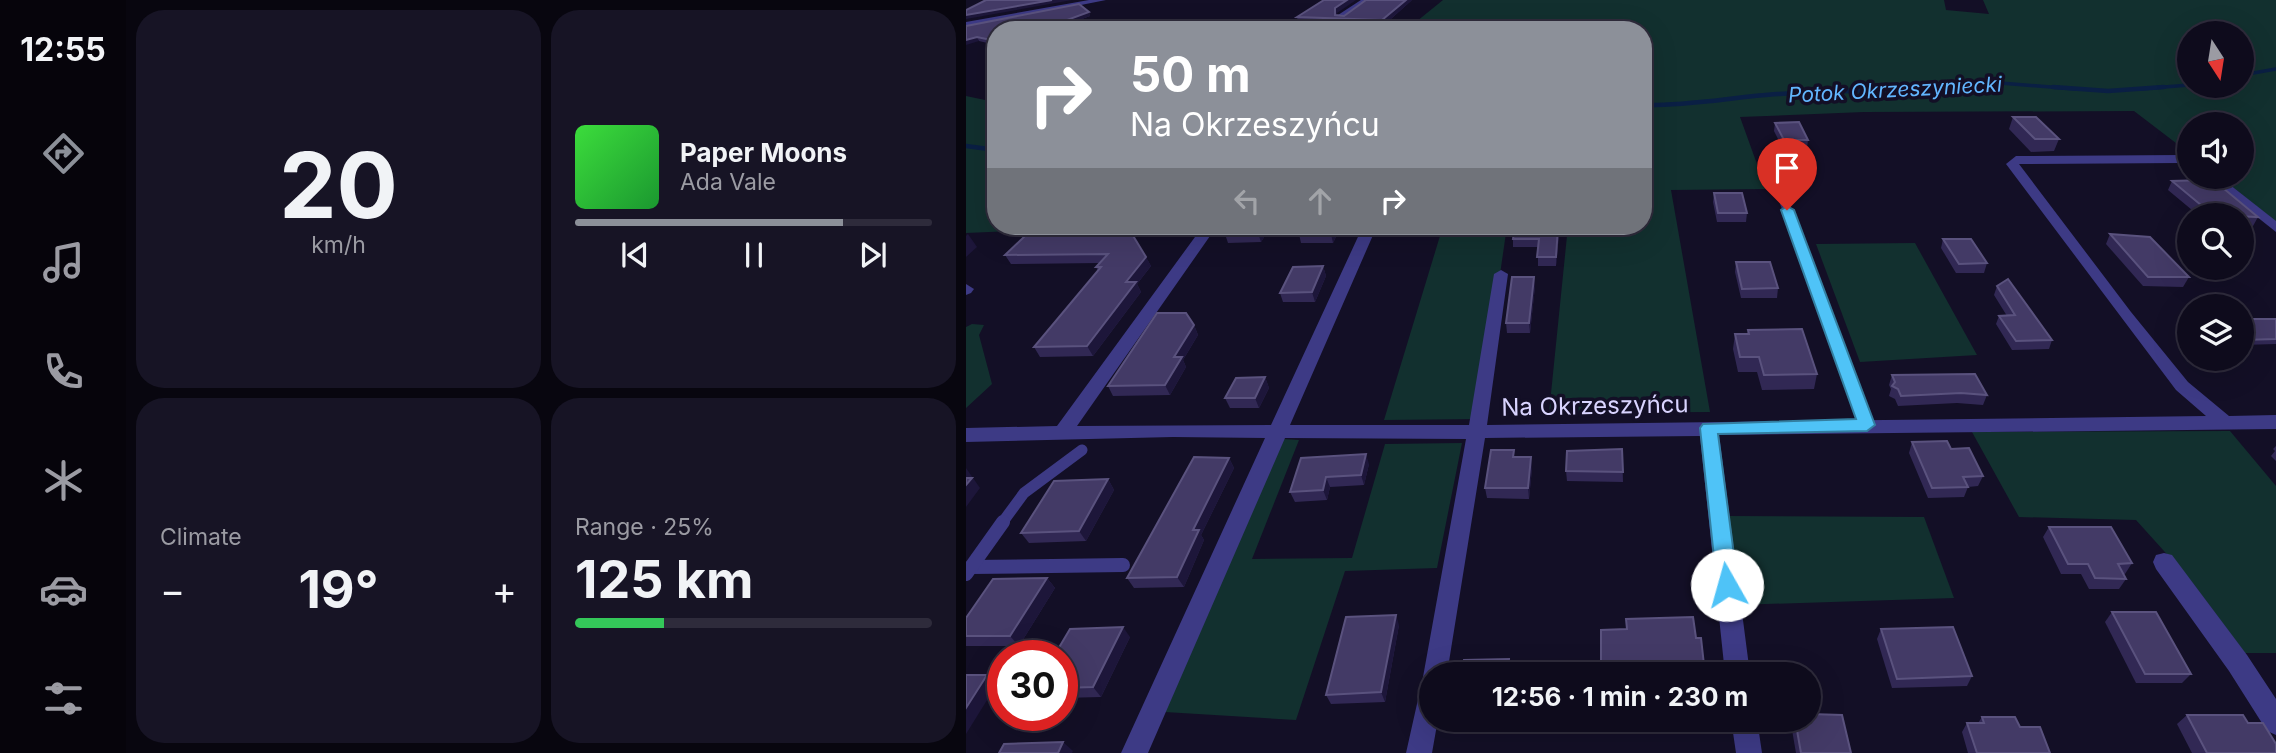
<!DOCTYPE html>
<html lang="en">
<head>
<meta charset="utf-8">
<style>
  body { margin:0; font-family:Inter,sans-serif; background:#171425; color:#f1f3f6; height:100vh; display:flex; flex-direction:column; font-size:26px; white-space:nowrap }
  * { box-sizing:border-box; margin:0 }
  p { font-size:23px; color:#9b9ba3 }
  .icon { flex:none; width:38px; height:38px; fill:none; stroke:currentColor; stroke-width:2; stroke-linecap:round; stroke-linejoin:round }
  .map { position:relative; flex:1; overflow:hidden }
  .details { display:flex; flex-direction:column; gap:10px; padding:10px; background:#08060f; width:840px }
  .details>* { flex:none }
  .hud { position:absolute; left:21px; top:21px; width:665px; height:214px; border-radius:28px; box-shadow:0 7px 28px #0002,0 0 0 2px #2e2b3b; background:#8c9099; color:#fff; overflow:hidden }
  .needle { width:46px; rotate:168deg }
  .tools { position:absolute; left:1211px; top:21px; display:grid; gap:14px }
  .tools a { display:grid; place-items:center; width:77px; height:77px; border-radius:50%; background:#0e0b1c; box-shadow:0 7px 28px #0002,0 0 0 2px #2e2b3b; font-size:35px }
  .speed { position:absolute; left:21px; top:640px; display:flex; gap:14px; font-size:35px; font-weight:700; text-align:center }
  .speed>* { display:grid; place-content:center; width:91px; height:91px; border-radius:50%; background:#0e0b1c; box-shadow:0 7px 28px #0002,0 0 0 2px #2e2b3b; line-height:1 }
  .speed .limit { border:10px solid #d22; background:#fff; color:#111 }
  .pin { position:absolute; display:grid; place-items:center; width:60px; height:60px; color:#fff; margin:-72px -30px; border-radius:50% 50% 50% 0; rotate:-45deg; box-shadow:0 0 7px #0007 }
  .pin .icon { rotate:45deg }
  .me { position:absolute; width:77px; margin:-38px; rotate:353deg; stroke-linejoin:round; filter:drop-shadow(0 0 5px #0008) }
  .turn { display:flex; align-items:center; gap:24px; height:147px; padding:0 28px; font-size:32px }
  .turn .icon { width:91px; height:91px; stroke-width:2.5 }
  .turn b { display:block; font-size:49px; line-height:60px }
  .lanes { display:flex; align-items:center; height:66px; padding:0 28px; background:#0003; justify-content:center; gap:35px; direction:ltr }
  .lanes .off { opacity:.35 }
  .big { font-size:52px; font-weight:700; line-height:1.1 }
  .details .card { flex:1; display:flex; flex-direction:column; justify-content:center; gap:10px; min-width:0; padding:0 24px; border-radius:28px; background:#171425 }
  .details .dial { align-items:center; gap:0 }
  .dial b { font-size:91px; line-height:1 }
  .song { display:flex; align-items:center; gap:21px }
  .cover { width:84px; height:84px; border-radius:10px; background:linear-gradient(135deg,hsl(120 70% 55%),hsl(130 70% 35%)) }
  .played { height:7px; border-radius:4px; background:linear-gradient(90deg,#8c9099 75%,#2e2b3b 75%) }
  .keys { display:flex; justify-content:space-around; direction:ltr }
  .heat { display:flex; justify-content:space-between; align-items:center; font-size:38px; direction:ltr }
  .charge { height:10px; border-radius:5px; background:linear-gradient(90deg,#34c759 25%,#2e2b3b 0) }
  .details .tiles { flex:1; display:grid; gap:10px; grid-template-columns:repeat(2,1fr) }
  .trip { position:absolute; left:453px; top:662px; width:402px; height:70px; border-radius:35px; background:#0e0b1c; box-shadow:0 7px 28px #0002,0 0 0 2px #2e2b3b; font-weight:700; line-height:70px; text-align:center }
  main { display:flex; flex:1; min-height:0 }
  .tabs { display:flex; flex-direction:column; width:126px; justify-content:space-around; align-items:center; background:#06040b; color:#9b9ba3 }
  .tabs .icon { width:49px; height:49px }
  .tabs .selected { color:#8c9099 }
  .tabs b { font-size:32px; color:#f1f3f6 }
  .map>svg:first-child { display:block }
  .green { fill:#12302f; fill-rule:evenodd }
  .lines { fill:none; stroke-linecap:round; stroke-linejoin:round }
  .stream-far1 { stroke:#0a1f44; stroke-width:3.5 }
  .stream { stroke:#0a1f44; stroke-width:4.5 }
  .service-far3 { stroke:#3d3a85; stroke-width:7 }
  .service-far2 { stroke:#3d3a85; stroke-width:9 }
  .service-far1 { stroke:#3d3a85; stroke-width:11 }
  .service { stroke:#3d3a85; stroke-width:14 }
  .minor { fill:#3d3a85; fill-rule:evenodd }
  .wall { fill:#312854 }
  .shaded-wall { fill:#1d163a }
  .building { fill:#433a66; stroke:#5a527e; stroke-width:2 }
  .route { fill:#4fc3f7; stroke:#337fa1; stroke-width:2 }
  .labels { text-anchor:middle; stroke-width:7; stroke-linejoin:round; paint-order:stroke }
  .far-water-label { font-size:21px; font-style:italic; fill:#62b6ff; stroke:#130f26 }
  .street-label { font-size:24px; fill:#d9d4ff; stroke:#130f26 }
</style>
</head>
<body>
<main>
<nav class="tabs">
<b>12:55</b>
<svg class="icon selected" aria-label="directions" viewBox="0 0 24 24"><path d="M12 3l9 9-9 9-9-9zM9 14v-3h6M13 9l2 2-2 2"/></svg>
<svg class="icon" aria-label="music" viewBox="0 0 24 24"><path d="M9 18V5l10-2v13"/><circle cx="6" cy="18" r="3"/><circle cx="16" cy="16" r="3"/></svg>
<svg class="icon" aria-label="phone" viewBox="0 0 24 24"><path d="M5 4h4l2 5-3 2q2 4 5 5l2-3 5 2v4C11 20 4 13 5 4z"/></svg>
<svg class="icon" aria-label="climate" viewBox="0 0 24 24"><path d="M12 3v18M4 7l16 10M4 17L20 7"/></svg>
<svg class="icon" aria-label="car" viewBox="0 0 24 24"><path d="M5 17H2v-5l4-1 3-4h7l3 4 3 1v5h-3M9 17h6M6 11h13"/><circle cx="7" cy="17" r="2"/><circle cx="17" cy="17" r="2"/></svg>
<svg class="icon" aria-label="filters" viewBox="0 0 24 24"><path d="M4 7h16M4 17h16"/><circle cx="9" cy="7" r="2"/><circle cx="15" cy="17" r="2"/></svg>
</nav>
<section class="details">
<div class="tiles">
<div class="card dial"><b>20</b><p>km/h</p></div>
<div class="card">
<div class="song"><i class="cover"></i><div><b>Paper Moons</b><p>Ada Vale</p></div></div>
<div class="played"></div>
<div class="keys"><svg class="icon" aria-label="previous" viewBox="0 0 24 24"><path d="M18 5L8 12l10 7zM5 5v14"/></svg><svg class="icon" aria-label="pause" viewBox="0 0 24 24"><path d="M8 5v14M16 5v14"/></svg><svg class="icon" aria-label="next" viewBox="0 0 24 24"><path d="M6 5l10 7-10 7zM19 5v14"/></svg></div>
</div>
<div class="card"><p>Climate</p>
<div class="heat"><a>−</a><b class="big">19°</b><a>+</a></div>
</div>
<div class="card"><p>Range · 25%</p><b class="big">125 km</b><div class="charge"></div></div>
</div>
</section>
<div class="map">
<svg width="1310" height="753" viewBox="0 0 1310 753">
  <rect width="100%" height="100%" fill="#130f26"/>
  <g class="green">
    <path d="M 477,0 L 978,0 L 980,10 L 1023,14 L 1017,0 L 1310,0 L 1310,222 L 1254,177 L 1276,177 L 1276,124 L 1223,124 L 1223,153 L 1168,111 L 898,112 L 774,117 L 800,189 L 705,190 L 744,412 L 583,413 L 602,226 L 677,226 L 677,30 L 440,30 ZM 1223,33 L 1276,33 L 1276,86 L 1223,86 Z"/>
    <path d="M 0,96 L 19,100 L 30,96 L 30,226 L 111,226 L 94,229 L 0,233 Z"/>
    <path d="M 477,226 L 541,226 L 513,419 L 418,420 Z"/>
    <path d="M 949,243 L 1011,355 L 894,362 L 850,244 Z"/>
    <path d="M 6,324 L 18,325 L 13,335 L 26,384 L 0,408 L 0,327 Z"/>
    <path d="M 1264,431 L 1310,486 L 1310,653 L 1279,653 L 1226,582 L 1170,520 L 1053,517 L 1006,432 Z"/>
    <path d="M 317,439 L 333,440 L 286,559 L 386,558 L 419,444 L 496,443 L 471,568 L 379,571 L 330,720 L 199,712 Z"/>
    <path d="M 760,516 L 958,517 L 988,598 L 770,605 Z"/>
  </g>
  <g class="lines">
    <g class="stream-far1">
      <path d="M 1276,75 L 1310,69"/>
      <path d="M 942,89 L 1022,82 L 1110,89"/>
      <path d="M 1174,89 L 1223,85"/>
    </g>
    <g class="stream">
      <path d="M 1087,87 L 1142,91 L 1198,87"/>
      <path d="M 677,105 C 723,106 766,97 812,94 C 862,91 912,91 963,87"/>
      <path d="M 0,146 L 30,150"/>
    </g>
    <path class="service-far3" d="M 804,162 L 818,200"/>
    <path class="service-far2" d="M 817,199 L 871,343"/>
    <g class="service-far1">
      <path d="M 870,341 L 901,425"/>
      <path d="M 36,523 L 58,493 L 116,450"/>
    </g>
    <g class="service">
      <path d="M 5,567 L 157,565"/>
      <path d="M 0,574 L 37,522"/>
    </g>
    <g class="minor">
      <path d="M 123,0 L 140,0 L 0,28 L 0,22 Z"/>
      <path d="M 395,0 L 404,0 L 378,19 L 372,19 L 372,15 Z"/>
      <path d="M 1215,155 L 1223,158 L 1223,166 L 1214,163 L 1053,164 L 1165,312 L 1222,382 L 1263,416 L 1310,415 L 1310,429 L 753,435 L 784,674 L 759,674 L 734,436 L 519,438 L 481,674 L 466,674 L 466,719 L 472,719 L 466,753 L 440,753 L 457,677 L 500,439 L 319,438 L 182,753 L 155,753 L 299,438 L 207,437 L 0,442 L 0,428 L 91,426 L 237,226 L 251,226 L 111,426 L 305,425 L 397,226 L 411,226 L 324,425 L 503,425 L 528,274 L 535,270 L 542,274 L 521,425 L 1240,416 L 1210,390 L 1040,164 L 1050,156 Z"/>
      <path d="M 1241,177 L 1254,177 L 1310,221 L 1310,232 Z"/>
      <path d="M 0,284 L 8,289 L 5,293 L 0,295 Z"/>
      <path d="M 1198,553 L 1206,555 L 1281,655 L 1310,699 L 1310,735 L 1301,731 L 1263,671 L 1190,569 L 1187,562 L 1190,555 Z"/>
      <path d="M 765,719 L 791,719 L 796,753 L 770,753 Z"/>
    </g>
  </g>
  <g class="wall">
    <path d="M 446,0 L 417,26 L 332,22 L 331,17 L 371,13 L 370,16 L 378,16 Z"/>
    <path d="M 123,12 L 124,16 L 86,30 L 30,30 L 30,45 L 13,41 L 0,26 Z"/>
    <path d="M 1047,117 L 1093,139 L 1088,151 L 1065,152 L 1043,129 Z"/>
    <path d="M 809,123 L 842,140 L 841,148 L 817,149 L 808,131 Z"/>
    <path d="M 1206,181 L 1250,188 L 1292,217 L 1287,226 L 1276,226 L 1276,215 L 1232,215 L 1202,190 Z"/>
    <path d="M 748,193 L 781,213 L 780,222 L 751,222 L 747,202 Z"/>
    <path d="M 187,226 L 225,226 L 223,228 L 188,228 Z"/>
    <path d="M 305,226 L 295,242 L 262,243 L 259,234 Z"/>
    <path d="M 375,226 L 367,243 L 335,243 L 333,234 Z"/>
    <path d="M 592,227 L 593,235 L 590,266 L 572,266 L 572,247 L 547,247 L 547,239 L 576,228 Z"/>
    <path d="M 166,234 L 185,266 L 171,284 L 175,292 L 127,356 L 74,357 L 68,347 L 132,271 L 130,267 L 134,263 L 45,264 L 39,255 Z"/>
    <path d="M 1144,234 L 1223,277 L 1217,287 L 1177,286 L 1140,244 Z"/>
    <path d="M 977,239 L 1021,263 L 1018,273 L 990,273 L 975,248 Z"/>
    <path d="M 770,262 L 812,288 L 811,298 L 775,298 L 769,272 Z"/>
    <path d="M 357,266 L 360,276 L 349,302 L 317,302 L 314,293 Z"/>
    <path d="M 569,286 L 564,333 L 541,333 L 540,323 Z"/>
    <path d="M 1031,286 L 1086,340 L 1083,349 L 1046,350 L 1030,324 L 1033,316 L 1041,316 L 1028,295 Z"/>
    <path d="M 1276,319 L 1310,319 L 1310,344 L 1276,345 Z"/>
    <path d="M 228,325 L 232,335 L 217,360 L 220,367 L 204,395 L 147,396 L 142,386 Z"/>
    <path d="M 782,330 L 851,374 L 848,389 L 796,390 L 791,372 L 772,372 L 767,349 L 769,334 L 781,334 Z"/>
    <path d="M 926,375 L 1021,395 L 1017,405 L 991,403 L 932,406 L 929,399 L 923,396 L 925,389 L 923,385 Z"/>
    <path d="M 299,377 L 303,388 L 293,408 L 264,408 L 259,398 Z"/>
    <path d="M 946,442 L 985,449 L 1017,476 L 1012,486 L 1002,487 L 998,497 L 962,498 L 943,453 Z"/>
    <path d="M 1310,446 L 1310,461 L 1305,456 L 1309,451 L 1307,449 Z"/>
    <path d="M 656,449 L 657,482 L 601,481 L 600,471 Z"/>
    <path d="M 549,457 L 566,468 L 563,499 L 521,498 L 519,488 Z"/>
    <path d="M 263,458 L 268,468 L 235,535 L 238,540 L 218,587 L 168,588 L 161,578 Z"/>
    <path d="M 335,458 L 403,464 L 398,485 L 364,487 L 361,500 L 329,502 L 324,492 Z"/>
    <path d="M 142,479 L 148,490 L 120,541 L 63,543 L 55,533 Z"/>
    <path d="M 1083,527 L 1166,563 L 1159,574 L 1157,574 L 1160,579 L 1153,589 L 1123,589 L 1115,574 L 1095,574 L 1077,537 Z"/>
    <path d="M 81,578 L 89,588 L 53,646 L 0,646 L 0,618 Z"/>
    <path d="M 1146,612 L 1225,674 L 1216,683 L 1170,683 L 1139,622 Z"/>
    <path d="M 433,625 L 419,702 L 365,704 L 360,695 Z"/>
    <path d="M 915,629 L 1006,676 L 1001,686 L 926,688 L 911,639 Z"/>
    <path d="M 635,630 L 730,638 L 739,674 L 636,674 Z"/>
    <path d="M 164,637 L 135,697 L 96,698 L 96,656 Z"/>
    <path d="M 1221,715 L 1282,723 L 1310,753 L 1226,753 L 1211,724 Z"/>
    <path d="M 1016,717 L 1054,727 L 1084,753 L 1002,753 L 996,732 L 1001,723 L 1012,723 Z"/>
    <path d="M 718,719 L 766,719 L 764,730 L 719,732 Z"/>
    <path d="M 827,719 L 844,719 L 885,753 L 830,753 L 825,724 Z"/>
  </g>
  <g class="shaded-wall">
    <path d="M 86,0 L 106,0 L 0,19 L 0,15 Z"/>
    <path d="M 381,0 L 390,0 L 371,13 L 370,21 L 369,15 L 369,8 Z"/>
    <path d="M 440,0 L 446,0 L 417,26 L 416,20 Z"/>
    <path d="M 123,12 L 124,16 L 86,30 L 74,30 Z"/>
    <path d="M 11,37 L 13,41 L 0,45 L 0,40 Z"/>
    <path d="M 297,226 L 305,226 L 295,242 L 292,233 Z"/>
    <path d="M 368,226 L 375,226 L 367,243 L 365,234 Z"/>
    <path d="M 592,227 L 593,235 L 590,266 L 590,257 Z"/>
    <path d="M 2,234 L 11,247 L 0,257 L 0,236 Z"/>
    <path d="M 180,257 L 185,266 L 171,284 L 175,292 L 127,356 L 121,346 L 160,282 Z"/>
    <path d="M 357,266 L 360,276 L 349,302 L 346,292 Z"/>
    <path d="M 568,277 L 569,286 L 564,333 L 563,323 Z"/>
    <path d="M 228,325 L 232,335 L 217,360 L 220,367 L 204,395 L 199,385 L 208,357 Z"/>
    <path d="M 299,377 L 303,388 L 293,408 L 289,398 Z"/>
    <path d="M 400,454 L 403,464 L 398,485 L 395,475 Z"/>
    <path d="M 565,457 L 566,468 L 563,499 L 562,488 Z"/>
    <path d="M 263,458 L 268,468 L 235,535 L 238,540 L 218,587 L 211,577 L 227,530 Z"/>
    <path d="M 0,468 L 14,488 L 0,507 Z"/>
    <path d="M 360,477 L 364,487 L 361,500 L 357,490 Z"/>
    <path d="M 142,479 L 148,490 L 120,541 L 113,531 Z"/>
    <path d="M 81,578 L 89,588 L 53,646 L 44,636 Z"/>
    <path d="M 430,615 L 433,625 L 419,702 L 415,692 Z"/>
    <path d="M 157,627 L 164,637 L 135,697 L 127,687 Z"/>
    <path d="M 543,659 L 545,669 L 544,674 L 542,674 Z"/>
    <path d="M 21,675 L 31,684 L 0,734 L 0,708 Z"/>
    <path d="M 97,742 L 107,751 L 106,753 L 92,753 Z"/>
  </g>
  <g class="building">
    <path d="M 20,0 L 86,0 L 0,15 L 0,10 Z"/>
    <path d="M 358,0 L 381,0 L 369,8 L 369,15 L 378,16 L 400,0 L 440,0 L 416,20 L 331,17 Z"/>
    <path d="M 113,4 L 123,12 L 74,30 L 30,30 L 30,41 L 11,37 L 0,40 L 0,26 Z"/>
    <path d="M 1047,117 L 1070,117 L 1093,139 L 1069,139 Z"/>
    <path d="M 833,122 L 842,140 L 818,140 L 809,123 Z"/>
    <path d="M 1241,180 L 1250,188 L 1257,188 L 1292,217 L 1247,215 L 1206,181 Z"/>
    <path d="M 748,193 L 776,193 L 781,213 L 752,213 Z"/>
    <path d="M 263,226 L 297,226 L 292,233 L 259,234 Z"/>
    <path d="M 338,226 L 368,226 L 365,234 L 333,234 Z"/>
    <path d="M 549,226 L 575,226 L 575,228 L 592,227 L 590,257 L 571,257 L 573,239 L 547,239 Z"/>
    <path d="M 166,234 L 180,257 L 160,282 L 170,282 L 121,346 L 68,347 L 135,267 L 130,267 L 142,254 L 39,255 L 60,235 Z"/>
    <path d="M 1144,234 L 1184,237 L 1223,277 L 1182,277 Z"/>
    <path d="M 977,239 L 1005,239 L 1021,263 L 993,264 Z"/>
    <path d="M 770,262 L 804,262 L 812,288 L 776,289 Z"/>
    <path d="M 357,266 L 346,292 L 314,293 L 327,267 Z"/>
    <path d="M 546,277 L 568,277 L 563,323 L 540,323 Z"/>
    <path d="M 1042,279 L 1086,340 L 1050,341 L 1033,316 L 1049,315 L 1031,286 Z"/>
    <path d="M 191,313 L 220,313 L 228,325 L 208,357 L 216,357 L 199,385 L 142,386 Z"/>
    <path d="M 1276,319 L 1310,319 L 1310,339 L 1277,340 Z"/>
    <path d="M 836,329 L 851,374 L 798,375 L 793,357 L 774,357 L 769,334 L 783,334 L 782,330 Z"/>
    <path d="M 1009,374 L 1021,395 L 995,393 L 935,396 L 932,389 L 926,386 L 929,382 L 926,375 Z"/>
    <path d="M 299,377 L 289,398 L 259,398 L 270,378 Z"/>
    <path d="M 981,441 L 985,449 L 1003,448 L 1017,476 L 997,477 L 1002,487 L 966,488 L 946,442 Z"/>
    <path d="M 656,449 L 657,472 L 600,471 L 601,451 Z"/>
    <path d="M 525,450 L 548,450 L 547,457 L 565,457 L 562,488 L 519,488 Z"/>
    <path d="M 400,454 L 395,475 L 360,477 L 357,490 L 324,492 L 335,458 Z"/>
    <path d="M 228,457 L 263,458 L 227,530 L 233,530 L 211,577 L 161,578 Z"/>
    <path d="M 0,478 L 6,478 L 0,485 Z"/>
    <path d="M 142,479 L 113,531 L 55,533 L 88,481 Z"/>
    <path d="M 1083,527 L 1145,527 L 1166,563 L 1152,564 L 1160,579 L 1129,578 L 1122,564 L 1102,564 Z"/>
    <path d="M 81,578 L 44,636 L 0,636 L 0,618 L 27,579 Z"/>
    <path d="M 1146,612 L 1190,612 L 1225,674 L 1179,674 Z"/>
    <path d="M 430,615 L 415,692 L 360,695 L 380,617 Z"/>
    <path d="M 727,617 L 730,638 L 735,638 L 739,674 L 700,674 L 699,668 L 682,669 L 681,665 L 635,666 L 635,630 L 661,629 L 660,619 Z"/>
    <path d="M 157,627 L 127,687 L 96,688 L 96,656 L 88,656 L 104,629 Z"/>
    <path d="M 987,627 L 1006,676 L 931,679 L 915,629 Z"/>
    <path d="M 543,659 L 542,674 L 496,674 L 498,660 Z"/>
    <path d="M 0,675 L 21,675 L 0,708 Z"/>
    <path d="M 844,714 L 876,715 L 885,753 L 835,753 L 829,719 L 844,719 Z"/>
    <path d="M 1221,715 L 1277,715 L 1282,723 L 1297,723 L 1310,744 L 1310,753 L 1241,753 Z"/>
    <path d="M 1016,717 L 1049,717 L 1054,727 L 1074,727 L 1084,753 L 1011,753 L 1001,723 L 1018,723 Z"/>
    <path d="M 97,742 L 92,753 L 33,753 L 38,744 Z"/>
  </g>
  <path class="route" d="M 821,206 L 828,210 L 909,425 L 901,431 L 752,434 L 772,585 L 769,591 L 761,594 L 754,591 L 751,585 L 734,428 L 737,424 L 890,419 L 815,210 Z"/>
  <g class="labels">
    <g class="far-water-label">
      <text transform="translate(929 90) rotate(-3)" y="7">Potok Okrzeszyniecki</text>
    </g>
    <g class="street-label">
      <text transform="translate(629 406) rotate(-1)" y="8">Na Okrzeszyńcu</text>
    </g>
  </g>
</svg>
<div class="tools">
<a><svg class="needle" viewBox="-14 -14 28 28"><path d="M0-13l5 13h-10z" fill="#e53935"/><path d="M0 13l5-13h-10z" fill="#9b9ba3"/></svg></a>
<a><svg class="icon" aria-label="sound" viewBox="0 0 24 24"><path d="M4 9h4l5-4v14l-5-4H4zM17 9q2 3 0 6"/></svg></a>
<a><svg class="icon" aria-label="search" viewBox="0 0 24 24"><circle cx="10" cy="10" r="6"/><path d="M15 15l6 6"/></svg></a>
<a><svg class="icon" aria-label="layers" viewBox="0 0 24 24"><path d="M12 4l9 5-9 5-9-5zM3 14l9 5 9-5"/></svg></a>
</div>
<div class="speed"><div class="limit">30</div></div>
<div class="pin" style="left:821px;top:210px;background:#d93025"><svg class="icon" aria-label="arrive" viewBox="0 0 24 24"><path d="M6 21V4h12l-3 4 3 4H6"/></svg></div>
<svg class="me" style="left:761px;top:585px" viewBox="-20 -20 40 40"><circle r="19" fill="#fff"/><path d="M0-13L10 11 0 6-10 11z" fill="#4fc3f7"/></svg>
<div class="trip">12:56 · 1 min · 230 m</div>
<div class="hud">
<div class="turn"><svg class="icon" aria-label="right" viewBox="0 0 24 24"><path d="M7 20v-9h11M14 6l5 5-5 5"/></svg><div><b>50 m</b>Na Okrzeszyńcu</div></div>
<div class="lanes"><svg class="icon off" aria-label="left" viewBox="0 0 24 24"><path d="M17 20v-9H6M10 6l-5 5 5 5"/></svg><svg class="icon off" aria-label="ahead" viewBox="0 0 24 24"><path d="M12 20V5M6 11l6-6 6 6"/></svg><svg class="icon" aria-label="right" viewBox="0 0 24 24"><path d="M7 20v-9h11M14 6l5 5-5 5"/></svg></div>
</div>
</div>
</main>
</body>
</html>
